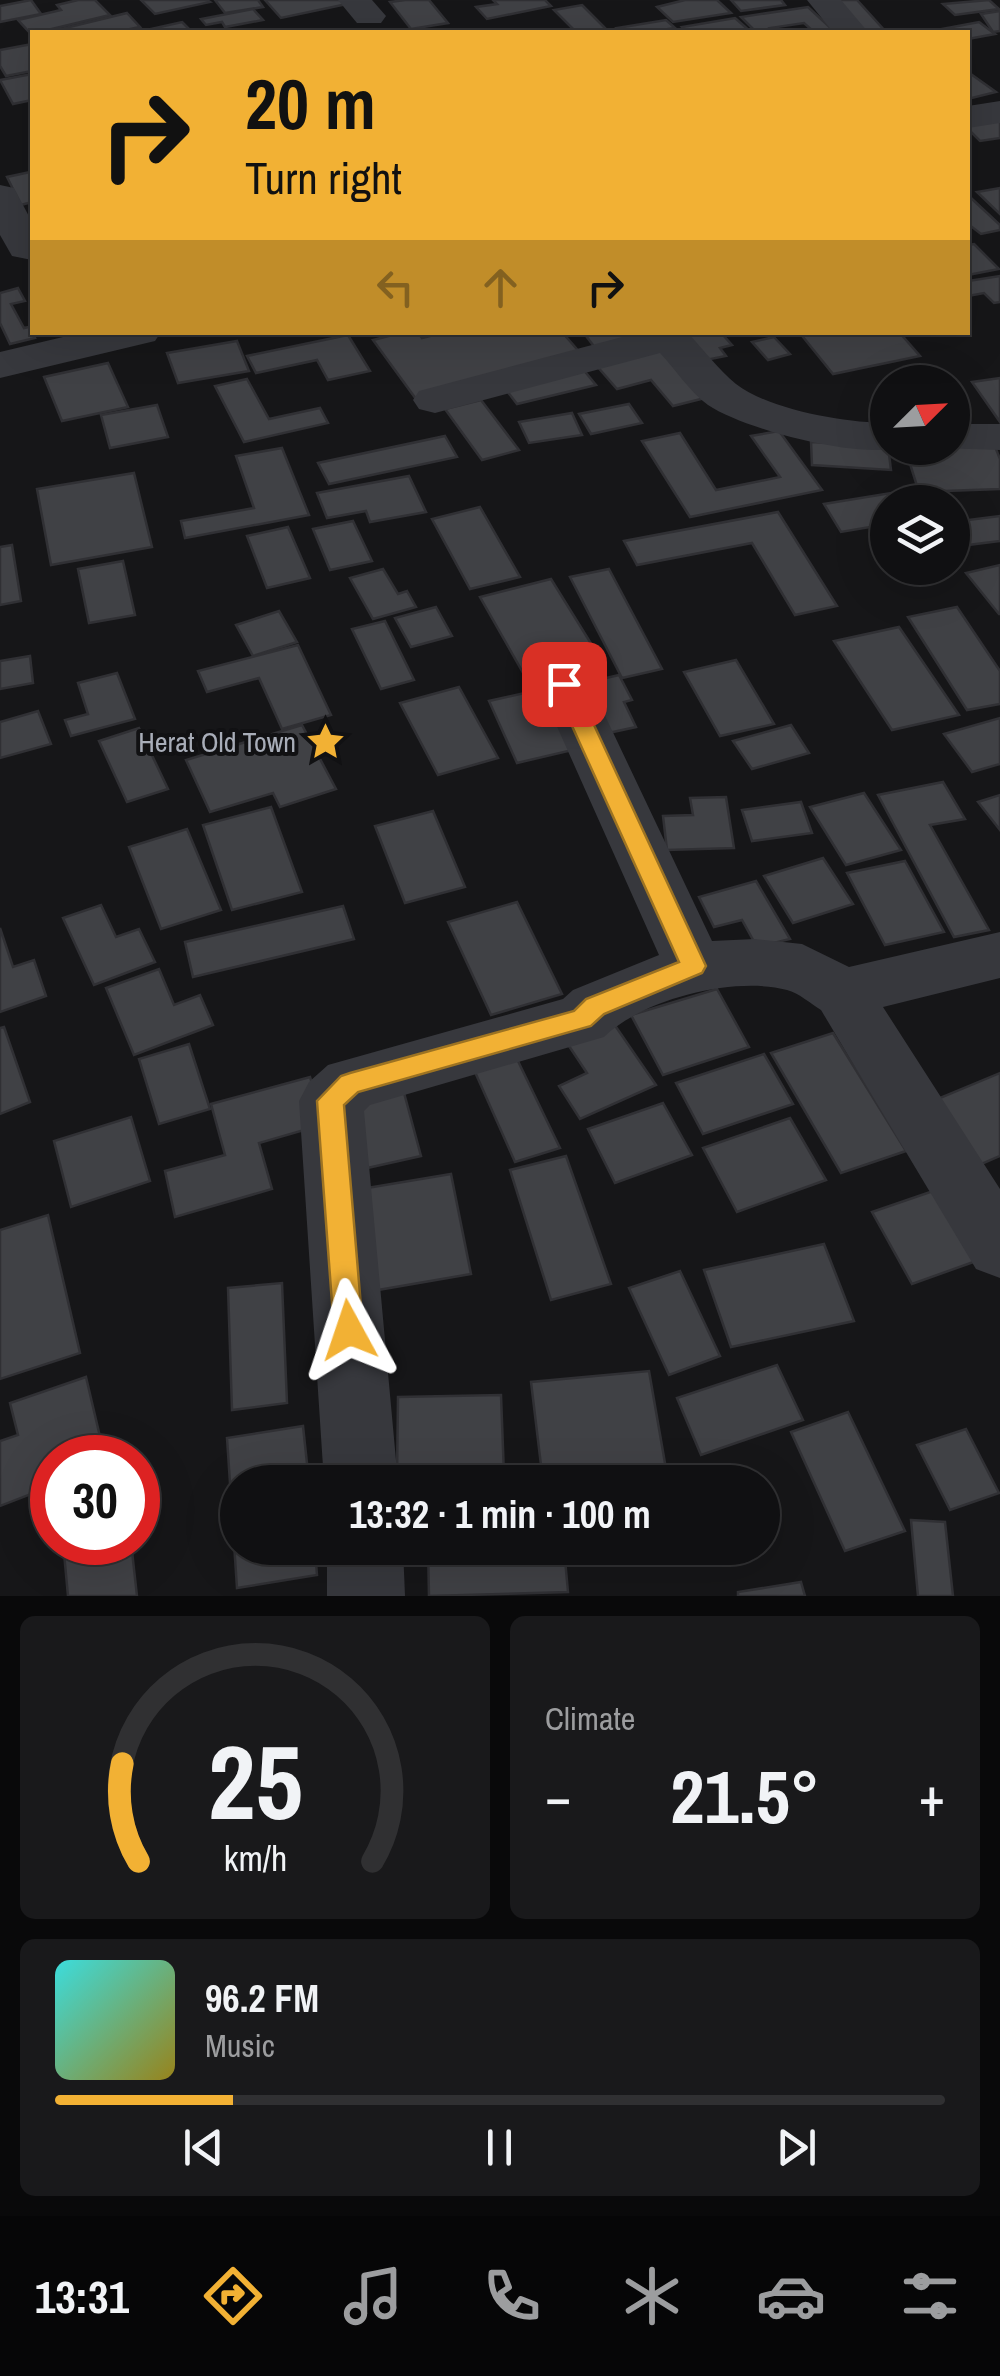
<!DOCTYPE html>
<html lang="en">
<head>
<meta charset="utf-8">
<style>
  body { margin:0; font-family:"Archivo Narrow",sans-serif; background:#19191b; color:#f1f3f6; height:100vh; display:flex; flex-direction:column; font-size:38px; white-space:nowrap }
  * { box-sizing:border-box; margin:0 }
  p { font-size:32px; color:#9c9d9f }
  .icon { flex:none; width:55px; height:55px; fill:none; stroke:currentColor; stroke-width:2; stroke-linecap:round; stroke-linejoin:round }
  .map { position:relative; height:1596px; overflow:hidden }
  .details { display:flex; flex-direction:column; gap:20px; padding:20px; background:#09090a; flex:1 }
  .details>* { flex:none }
  .hud { position:absolute; left:30px; top:30px; width:940px; height:305px; border-radius:0px; box-shadow:0 10px 40px #0002,0 0 0 2px #303032; background:#f2b134; color:#111; overflow:hidden }
  .needle { width:65px; rotate:66deg }
  .buttons { position:absolute; left:870px; top:365px; display:grid; gap:20px }
  .buttons a { display:grid; place-items:center; width:100px; height:100px; border-radius:50%; background:#101012; box-shadow:0 10px 40px #0002,0 0 0 2px #303032; font-size:50px }
  .speed { position:absolute; left:30px; top:1435px; display:flex; gap:20px; font-size:50px; font-weight:700; text-align:center }
  .speed>* { display:grid; place-content:center; width:130px; height:130px; border-radius:50%; background:#101012; box-shadow:0 10px 40px #0002,0 0 0 2px #303032; line-height:1 }
  .speed .limit { border:15px solid #d22; background:#fff; color:#111 }
  .pin { position:absolute; display:grid; place-items:center; width:85px; height:85px; color:#fff; margin:-42px; border-radius:20px; box-shadow:0 5px 15px #0006 }
  .me { position:absolute; width:110px; margin:-55px; rotate:355deg; stroke-linejoin:round; filter:drop-shadow(0 0 8px #0008) }
  .turn { display:flex; align-items:center; gap:35px; height:210px; padding:0 50px; font-size:45px }
  .turn .icon { width:130px; height:130px; stroke-width:2.5 }
  .turn b { display:block; font-size:70px; line-height:85px }
  .lanes { display:flex; align-items:center; height:95px; padding:0 50px; background:#0003; justify-content:center; gap:50px; direction:ltr }
  .lanes .off { opacity:.35 }
  .big { font-size:75px; font-weight:800; line-height:1.1 }
  .details .widget { flex:1; display:flex; flex-direction:column; justify-content:center; gap:15px; min-width:0; padding:0 35px; border-radius:15px; background:#19191b }
  .details .dial { align-items:center; gap:0 }
  .dial svg { height:260px; overflow:visible; fill:none; stroke:#303032; stroke-width:7; stroke-linecap:round; text-anchor:middle }
  .dial text { fill:#f1f3f6; stroke:none }
  .song { display:flex; align-items:center; gap:30px }
  .cover { width:120px; height:120px; border-radius:15px; background:linear-gradient(135deg,hsl(180 70% 55%),hsl(50 70% 35%)) }
  .played { height:10px; border-radius:5px; background:linear-gradient(90deg,#f2b134 20%,#303032 20%) }
  .keys { display:flex; justify-content:space-around; direction:ltr }
  .heat { display:flex; justify-content:space-between; align-items:center; font-size:55px; direction:ltr }
  .details .tiles { flex:1; display:grid; gap:20px; grid-template-columns:1fr 1fr }
  .widget:last-child { grid-column:span 2 }
  .trip { position:absolute; left:220px; top:1465px; width:560px; height:100px; border-radius:50px; background:#101012; box-shadow:0 10px 40px #0002,0 0 0 2px #303032; font-weight:800; line-height:100px; text-align:center }
  .tabs { display:flex; height:160px; justify-content:space-around; align-items:center; background:#060607; color:#9c9d9f }
  .tabs .icon { width:70px; height:70px }
  .tabs .selected { color:#f2b134 }
  .tabs b { font-size:45px; color:#f1f3f6 }
  .map>svg:first-child { display:block }
  .building { fill:#404145; stroke:#303034; stroke-width:2.5 }
  .lines { fill:none; stroke-linecap:round; stroke-linejoin:round }
  .minor { fill:#37383d; fill-rule:evenodd }
  .route { fill:#f2b134; stroke:#9d7322; stroke-width:2.5 }
  .labels { text-anchor:middle; stroke-width:8; stroke-linejoin:round; paint-order:stroke }
  .poi-label { font-size:28px; fill:#a8adb8; stroke:#111113; text-anchor:end }
</style>
</head>
<body>
<div class="map">
<svg width="1000" height="1596" viewBox="0 0 1000 1596">
  <rect width="100%" height="100%" fill="#161618"/>
  <g class="building">
    <path d="M 31,0 L 41,14 L 0,22 L 0,6 Z"/>
    <path d="M 78,0 L 95,0 L 110,15 L 31,34 L 18,20 L 61,10 L 57,5 Z"/>
    <path d="M 141,0 L 207,0 L 210,2 L 155,14 Z"/>
    <path d="M 215,0 L 258,0 L 263,7 L 225,13 Z"/>
    <path d="M 265,0 L 343,0 L 347,4 L 281,18 Z"/>
    <path d="M 405,0 L 429,0 L 448,23 L 411,29 L 390,2 Z"/>
    <path d="M 493,0 L 545,0 L 551,6 L 487,19 L 476,7 L 497,4 Z"/>
    <path d="M 685,0 L 717,0 L 731,13 L 673,22 L 657,7 Z"/>
    <path d="M 731,0 L 781,0 L 785,5 L 741,11 Z"/>
    <path d="M 831,0 L 857,0 L 886,32 L 859,32 Z"/>
    <path d="M 989,0 L 999,9 L 955,15 L 943,4 Z"/>
    <path d="M 582,5 L 609,32 L 576,32 L 554,10 Z"/>
    <path d="M 808,7 L 835,32 L 814,32 L 804,23 L 770,28 L 774,32 L 756,32 L 741,17 Z"/>
    <path d="M 253,9 L 263,20 L 225,27 L 222,22 L 206,25 L 201,19 Z"/>
    <path d="M 1000,11 L 1000,31 L 993,32 L 981,14 Z"/>
    <path d="M 127,13 L 140,27 L 116,32 L 65,32 L 61,29 Z"/>
    <path d="M 735,18 L 751,32 L 672,32 L 685,30 L 682,27 Z"/>
    <path d="M 666,20 L 675,28 L 649,32 L 622,32 L 617,28 Z"/>
    <path d="M 182,22 L 192,32 L 142,31 Z"/>
    <path d="M 979,22 L 995,34 L 968,39 L 968,32 L 926,32 Z"/>
    <path d="M 32,44 L 32,71 L 6,76 L 0,66 L 0,50 Z"/>
    <path d="M 968,72 L 996,92 L 968,99 Z"/>
    <path d="M 32,74 L 32,100 L 13,104 L 0,80 Z"/>
    <path d="M 1000,115 L 1000,138 L 980,141 L 968,129 L 968,119 Z"/>
    <path d="M 30,172 L 32,202 L 21,205 L 7,177 Z"/>
    <path d="M 1000,188 L 1000,214 L 977,192 Z"/>
    <path d="M 971,198 L 1000,225 L 1000,230 L 981,234 L 968,224 L 968,199 Z"/>
    <path d="M 974,244 L 999,269 L 968,275 L 968,245 Z"/>
    <path d="M 1000,276 L 1000,302 L 994,303 L 984,293 L 968,296 L 968,281 Z"/>
    <path d="M 18,288 L 25,301 L 11,304 L 24,328 L 29,327 L 35,338 L 10,344 L 0,323 L 0,293 Z"/>
    <path d="M 404,332 L 418,332 L 422,338 L 445,332 L 562,332 L 582,355 L 416,399 L 373,340 Z"/>
    <path d="M 583,332 L 660,332 L 596,349 Z"/>
    <path d="M 677,332 L 736,332 L 724,336 L 732,345 L 720,348 L 726,356 L 701,361 Z"/>
    <path d="M 799,332 L 899,332 L 920,356 L 833,374 Z"/>
    <path d="M 348,335 L 370,371 L 328,380 L 317,360 L 256,373 L 247,356 Z"/>
    <path d="M 774,337 L 790,354 L 768,360 L 752,342 Z"/>
    <path d="M 237,341 L 249,371 L 178,383 L 167,353 Z"/>
    <path d="M 662,348 L 705,398 L 673,406 L 651,380 L 617,389 L 596,365 Z"/>
    <path d="M 108,363 L 128,407 L 62,421 L 44,377 Z"/>
    <path d="M 582,368 L 596,385 L 517,404 L 504,387 Z"/>
    <path d="M 1000,378 L 1000,422 L 972,382 Z"/>
    <path d="M 247,379 L 269,419 L 320,408 L 328,423 L 244,442 L 215,386 Z"/>
    <path d="M 481,400 L 519,450 L 482,460 L 445,409 Z"/>
    <path d="M 629,404 L 642,423 L 591,434 L 579,414 Z"/>
    <path d="M 157,405 L 168,437 L 110,448 L 101,415 Z"/>
    <path d="M 572,413 L 582,435 L 529,443 L 519,422 Z"/>
    <path d="M 779,431 L 822,490 L 690,517 L 642,441 L 680,433 L 716,490 L 780,477 L 751,436 Z"/>
    <path d="M 445,436 L 457,457 L 329,484 L 318,463 Z"/>
    <path d="M 811,442 L 888,446 L 891,470 L 812,465 Z"/>
    <path d="M 994,444 L 1000,459 L 1000,489 L 946,491 L 951,502 L 922,502 L 905,448 Z"/>
    <path d="M 282,448 L 309,515 L 185,538 L 181,521 L 254,508 L 236,456 Z"/>
    <path d="M 134,473 L 152,547 L 51,565 L 37,489 Z"/>
    <path d="M 409,476 L 426,512 L 370,522 L 366,511 L 327,518 L 317,493 Z"/>
    <path d="M 897,492 L 905,502 L 888,502 L 888,524 L 841,532 L 824,504 Z"/>
    <path d="M 480,507 L 520,577 L 470,589 L 432,519 Z"/>
    <path d="M 778,512 L 837,606 L 795,615 L 752,543 L 637,565 L 624,541 Z"/>
    <path d="M 1000,516 L 1000,541 L 952,547 L 952,522 Z"/>
    <path d="M 353,521 L 372,561 L 330,570 L 313,529 Z"/>
    <path d="M 288,527 L 310,578 L 267,588 L 247,536 Z"/>
    <path d="M 12,545 L 21,601 L 0,605 L 0,547 Z"/>
    <path d="M 123,561 L 135,615 L 89,623 L 78,569 Z"/>
    <path d="M 1000,565 L 1000,614 L 999,614 L 966,573 Z"/>
    <path d="M 383,569 L 398,594 L 407,591 L 416,607 L 373,619 L 350,578 Z"/>
    <path d="M 609,569 L 662,669 L 622,678 L 570,577 Z"/>
    <path d="M 551,579 L 600,658 L 526,678 L 480,597 Z"/>
    <path d="M 436,607 L 452,636 L 411,647 L 395,618 Z"/>
    <path d="M 957,607 L 1000,671 L 1000,704 L 967,710 L 908,617 Z"/>
    <path d="M 279,611 L 297,642 L 253,656 L 236,625 Z"/>
    <path d="M 385,621 L 414,680 L 381,689 L 352,629 Z"/>
    <path d="M 899,627 L 959,715 L 892,730 L 834,641 Z"/>
    <path d="M 298,645 L 331,715 L 282,729 L 259,678 L 207,692 L 198,671 Z"/>
    <path d="M 30,656 L 33,683 L 0,689 L 0,661 Z"/>
    <path d="M 736,660 L 774,724 L 720,736 L 684,672 Z"/>
    <path d="M 117,673 L 135,719 L 71,736 L 65,720 L 88,714 L 78,683 Z"/>
    <path d="M 619,675 L 632,700 L 624,702 L 636,727 L 599,735 L 576,685 Z"/>
    <path d="M 459,687 L 498,758 L 438,775 L 400,703 Z"/>
    <path d="M 547,688 L 577,749 L 517,763 L 489,701 Z"/>
    <path d="M 38,711 L 51,744 L 0,758 L 0,722 Z"/>
    <path d="M 1000,718 L 1000,764 L 972,772 L 944,734 Z"/>
    <path d="M 302,725 L 336,789 L 280,807 L 273,793 L 210,812 L 186,760 Z"/>
    <path d="M 791,725 L 809,753 L 752,769 L 733,741 Z"/>
    <path d="M 139,728 L 168,789 L 127,802 L 99,741 Z"/>
    <path d="M 943,782 L 965,819 L 930,825 L 989,930 L 954,937 L 878,795 Z"/>
    <path d="M 864,793 L 901,850 L 846,865 L 810,807 Z"/>
    <path d="M 1000,795 L 1000,830 L 978,802 Z"/>
    <path d="M 726,797 L 734,848 L 667,850 L 663,816 L 693,815 L 690,798 Z"/>
    <path d="M 801,802 L 812,833 L 752,841 L 742,810 Z"/>
    <path d="M 271,807 L 302,892 L 232,910 L 203,825 Z"/>
    <path d="M 433,811 L 465,887 L 405,903 L 375,826 Z"/>
    <path d="M 187,829 L 221,910 L 161,929 L 129,847 Z"/>
    <path d="M 823,858 L 853,904 L 793,923 L 764,876 Z"/>
    <path d="M 905,861 L 944,932 L 885,945 L 847,873 Z"/>
    <path d="M 756,881 L 790,939 L 757,947 L 742,920 L 714,927 L 699,897 Z"/>
    <path d="M 517,902 L 562,994 L 491,1015 L 448,922 Z"/>
    <path d="M 101,905 L 116,937 L 139,929 L 155,962 L 94,985 L 63,918 Z"/>
    <path d="M 343,906 L 354,939 L 193,977 L 185,942 Z"/>
    <path d="M 0,928 L 13,967 L 34,960 L 46,996 L 0,1012 Z"/>
    <path d="M 159,969 L 174,1005 L 200,995 L 213,1025 L 134,1055 L 106,988 Z"/>
    <path d="M 717,989 L 749,1047 L 663,1075 L 631,1015 Z"/>
    <path d="M 614,1024 L 656,1085 L 580,1119 L 559,1086 L 587,1073 L 567,1043 Z"/>
    <path d="M 4,1027 L 30,1102 L 0,1114 L 0,1028 Z"/>
    <path d="M 833,1033 L 906,1151 L 841,1173 L 771,1053 Z"/>
    <path d="M 189,1044 L 210,1109 L 159,1124 L 139,1059 Z"/>
    <path d="M 764,1054 L 793,1104 L 703,1134 L 676,1083 Z"/>
    <path d="M 517,1059 L 560,1148 L 515,1162 L 475,1072 Z"/>
    <path d="M 1000,1073 L 1000,1156 L 970,1169 L 923,1105 Z"/>
    <path d="M 310,1077 L 325,1124 L 259,1143 L 272,1189 L 175,1217 L 165,1171 L 225,1155 L 211,1104 Z"/>
    <path d="M 403,1089 L 421,1156 L 354,1171 L 337,1104 Z"/>
    <path d="M 663,1103 L 692,1155 L 615,1183 L 588,1129 Z"/>
    <path d="M 131,1117 L 150,1181 L 71,1207 L 54,1141 Z"/>
    <path d="M 790,1118 L 826,1180 L 737,1212 L 703,1148 Z"/>
    <path d="M 566,1156 L 611,1284 L 551,1300 L 510,1170 Z"/>
    <path d="M 451,1174 L 471,1274 L 378,1290 L 361,1189 Z"/>
    <path d="M 936,1190 L 979,1260 L 912,1284 L 872,1212 Z"/>
    <path d="M 48,1215 L 80,1353 L 0,1379 L 0,1230 Z"/>
    <path d="M 824,1244 L 854,1321 L 731,1347 L 704,1270 Z"/>
    <path d="M 680,1271 L 720,1356 L 669,1375 L 629,1288 Z"/>
    <path d="M 282,1283 L 287,1403 L 232,1410 L 228,1288 Z"/>
    <path d="M 777,1365 L 803,1420 L 701,1455 L 677,1398 Z"/>
    <path d="M 649,1371 L 666,1469 L 543,1482 L 531,1382 Z"/>
    <path d="M 86,1377 L 105,1458 L 52,1458 L 52,1486 L 0,1506 L 0,1441 L 18,1435 L 10,1403 Z"/>
    <path d="M 501,1395 L 504,1475 L 397,1478 L 398,1397 Z"/>
    <path d="M 848,1412 L 905,1531 L 845,1551 L 791,1432 Z"/>
    <path d="M 303,1426 L 309,1482 L 238,1482 L 238,1548 L 315,1548 L 317,1575 L 237,1588 L 227,1438 Z"/>
    <path d="M 966,1429 L 999,1493 L 950,1510 L 917,1445 Z"/>
    <path d="M 911,1520 L 945,1522 L 953,1596 L 918,1596 Z"/>
    <path d="M 63,1542 L 131,1542 L 137,1596 L 68,1596 Z"/>
    <path d="M 428,1548 L 564,1548 L 568,1592 L 429,1596 Z"/>
    <path d="M 801,1582 L 805,1596 L 738,1596 L 738,1592 Z"/>
  </g>
  <g class="lines">
    <g class="minor">
      <path d="M 338,0 L 372,0 L 386,16 L 381,23 L 357,23 Z"/>
      <path d="M 807,0 L 841,0 L 868,32 L 833,32 Z"/>
      <path d="M 1000,101 L 1000,123 L 968,128 L 968,106 Z"/>
      <path d="M 0,185 L 14,188 L 32,222 L 32,260 L 12,256 L 0,235 Z"/>
      <path d="M 84,332 L 161,332 L 155,341 L 0,378 L 0,352 Z"/>
      <path d="M 641,332 L 687,332 C 703,349 718,369 736,384 C 770,410 846,423 888,423 L 888,448 L 896,448 C 854,458 744,429 708,405 C 690,392 675,369 660,353 L 435,413 L 419,409 L 413,400 L 419,391 Z"/>
      <path d="M 952,424 L 1000,424 L 1000,450 L 940,448 L 952,448 Z"/>
      <path d="M 564,666 L 582,671 L 590,684 L 712,941 L 755,939 L 802,944 L 849,967 L 1000,932 L 1000,978 L 883,1007 L 1000,1189 L 1000,1278 L 976,1269 L 821,1010 C 811,1004 799,993 787,990 C 734,976 643,999 604,1037 L 370,1105 L 364,1111 L 398,1482 L 324,1482 L 299,1101 L 309,1082 L 328,1065 L 563,999 L 573,990 L 659,955 L 538,684 L 546,671 Z"/>
      <path d="M 327,1548 L 403,1548 L 405,1596 L 327,1596 Z"/>
    </g>
  </g>
  <path class="route" d="M 564,677 L 575,684 L 706,966 L 702,973 L 604,1014 L 591,1026 L 358,1092 L 344,1105 L 363,1330 L 359,1339 L 349,1343 L 339,1339 L 334,1330 L 317,1101 L 341,1076 L 350,1073 L 574,1011 L 586,999 L 679,962 L 553,684 Z"/>
  <defs>
    <symbol id="sight-bare" viewBox="-9 -9 18 18"><path d="M0-6L1.8-2.2L6-1.7L2.9 1.2L3.7 5.4L0 3.3L-3.7 5.4L-2.9 1.2L-6-1.7L-1.8-2.2Z" fill="#f2b134" stroke="#111113" stroke-width="2.5" paint-order="stroke"/></symbol>
  </defs>
  <g fill-rule="evenodd">
    <use href="#sight-bare" x="298" y="714" width="55" height="55"/>
  </g>
  <g class="labels">
    <g class="poi-label">
      <text x="296" y="752">Herat Old Town</text>
    </g>
  </g>
</svg>
<div class="buttons">
<a><svg class="needle" viewBox="-14 -14 28 28"><path d="M0-13l5 13h-10z" fill="#e53935"/><path d="M0 13l5-13h-10z" fill="#9c9d9f"/></svg></a>
<a><svg class="icon" aria-label="layers" viewBox="0 0 24 24"><path d="M12 4l9 5-9 5-9-5zM3 14l9 5 9-5"/></svg></a>
</div>
<div class="speed"><div class="limit">30</div></div>
<div class="pin" style="left:564px;top:684px;background:#d93025"><svg class="icon" aria-label="arrive" viewBox="0 0 24 24"><path d="M6 21V4h12l-3 4 3 4H6"/></svg></div>
<svg class="me" style="left:349px;top:1330px" viewBox="-20 -20 40 40"><path d="M0-17L14 15 0 8-14 15z" fill="#f2b134" stroke="#fff" stroke-width="4"/></svg>
<div class="trip">13:32 · 1 min · 100 m</div>
<div class="hud">
<div class="turn"><svg class="icon" aria-label="right" viewBox="0 0 24 24"><path d="M7 20v-9h11M14 6l5 5-5 5"/></svg><div><b>20 m</b>Turn right</div></div>
<div class="lanes"><svg class="icon off" aria-label="left" viewBox="0 0 24 24"><path d="M17 20v-9H6M10 6l-5 5 5 5"/></svg><svg class="icon off" aria-label="ahead" viewBox="0 0 24 24"><path d="M12 20V5M6 11l6-6 6 6"/></svg><svg class="icon" aria-label="right" viewBox="0 0 24 24"><path d="M7 20v-9h11M14 6l5 5-5 5"/></svg></div>
</div>
</div>
<section class="details">
<div class="tiles">
<div class="widget dial"><svg viewBox="0 0 100 80">
<path d="M14 69A42 42 0 1 1 86 69"/>
<path d="M14 69A42 42 0 0 1 9 39" stroke="#f2b134"/>
<text x="50" y="56" font-size="32" font-weight="700">25</text>
<text x="50" y="72" font-size="11">km/h</text>
</svg></div>
<div class="widget"><p>Climate</p>
<div class="heat"><a>−</a><b class="big">21.5°</b><a>+</a></div>
</div>
<div class="widget">
<div class="song"><i class="cover"></i><div><b>96.2 FM</b><p>Music</p></div></div>
<div class="played"></div>
<div class="keys"><svg class="icon" aria-label="previous" viewBox="0 0 24 24"><path d="M18 5L8 12l10 7zM5 5v14"/></svg><svg class="icon" aria-label="pause" viewBox="0 0 24 24"><path d="M8 5v14M16 5v14"/></svg><svg class="icon" aria-label="next" viewBox="0 0 24 24"><path d="M6 5l10 7-10 7zM19 5v14"/></svg></div>
</div>
</div>
</section>
<nav class="tabs">
<b>13:31</b>
<svg class="icon selected" aria-label="directions" viewBox="0 0 24 24"><path d="M12 3l9 9-9 9-9-9zM9 14v-3h6M13 9l2 2-2 2"/></svg>
<svg class="icon" aria-label="music" viewBox="0 0 24 24"><path d="M9 18V5l10-2v13"/><circle cx="6" cy="18" r="3"/><circle cx="16" cy="16" r="3"/></svg>
<svg class="icon" aria-label="phone" viewBox="0 0 24 24"><path d="M5 4h4l2 5-3 2q2 4 5 5l2-3 5 2v4C11 20 4 13 5 4z"/></svg>
<svg class="icon" aria-label="climate" viewBox="0 0 24 24"><path d="M12 3v18M4 7l16 10M4 17L20 7"/></svg>
<svg class="icon" aria-label="car" viewBox="0 0 24 24"><path d="M5 17H2v-5l4-1 3-4h7l3 4 3 1v5h-3M9 17h6M6 11h13"/><circle cx="7" cy="17" r="2"/><circle cx="17" cy="17" r="2"/></svg>
<svg class="icon" aria-label="filters" viewBox="0 0 24 24"><path d="M4 7h16M4 17h16"/><circle cx="9" cy="7" r="2"/><circle cx="15" cy="17" r="2"/></svg>
</nav>
</body>
</html>
